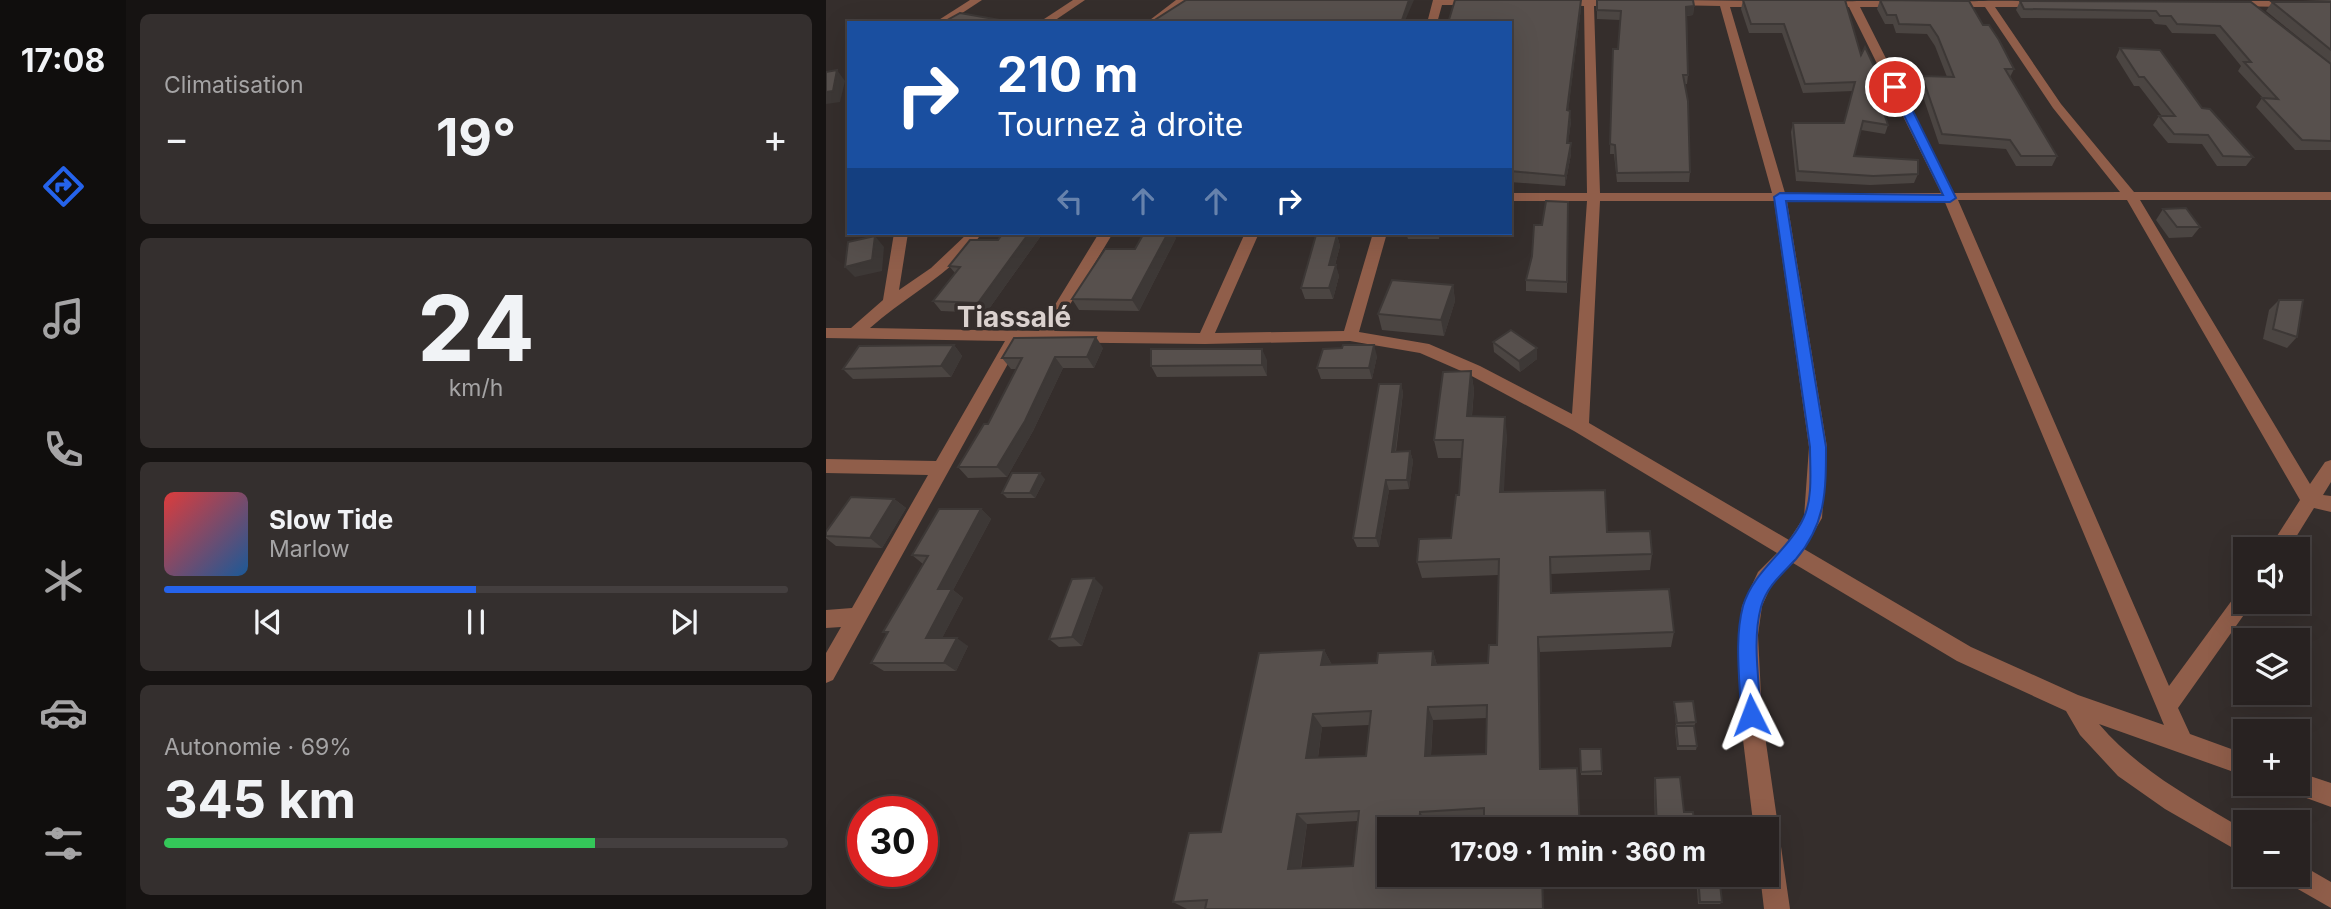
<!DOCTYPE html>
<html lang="fr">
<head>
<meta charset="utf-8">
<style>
  body { margin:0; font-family:Inter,sans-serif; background:#342f2e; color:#f1f3f6; height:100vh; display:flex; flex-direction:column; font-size:26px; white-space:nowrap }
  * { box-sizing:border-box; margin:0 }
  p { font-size:23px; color:#a5a4a5 }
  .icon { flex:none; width:38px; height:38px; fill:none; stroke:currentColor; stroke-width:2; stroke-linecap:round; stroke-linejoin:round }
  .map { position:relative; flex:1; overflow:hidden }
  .details { display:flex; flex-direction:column; gap:14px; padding:14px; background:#161312; width:700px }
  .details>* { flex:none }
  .top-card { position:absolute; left:21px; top:21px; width:665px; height:214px; border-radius:0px; box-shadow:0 7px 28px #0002,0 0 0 2px #443f3f; background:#1a4fa0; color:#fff; overflow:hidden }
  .tools { position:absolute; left:1407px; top:537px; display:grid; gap:14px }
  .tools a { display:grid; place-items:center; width:77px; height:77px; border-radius:0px; background:#282221; box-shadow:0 7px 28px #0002,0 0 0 2px #443f3f; font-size:35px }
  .speed { position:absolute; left:21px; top:796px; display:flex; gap:14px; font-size:35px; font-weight:700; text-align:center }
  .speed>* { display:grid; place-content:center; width:91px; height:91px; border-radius:50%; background:#282221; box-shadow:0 7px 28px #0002,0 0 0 2px #443f3f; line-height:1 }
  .speed .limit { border:10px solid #d22; background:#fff; color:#111 }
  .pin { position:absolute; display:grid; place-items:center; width:60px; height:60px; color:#fff; margin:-30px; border:4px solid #fff; border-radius:50%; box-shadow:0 2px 7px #0007 }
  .me { position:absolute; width:77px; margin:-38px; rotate:357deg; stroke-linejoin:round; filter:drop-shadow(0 0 5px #0008) }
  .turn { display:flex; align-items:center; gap:24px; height:147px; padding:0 35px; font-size:32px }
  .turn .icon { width:91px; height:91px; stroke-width:2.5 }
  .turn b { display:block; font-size:49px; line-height:60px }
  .lanes { display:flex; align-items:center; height:66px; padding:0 35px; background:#0003; justify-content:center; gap:35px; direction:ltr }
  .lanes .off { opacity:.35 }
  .big { font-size:52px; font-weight:700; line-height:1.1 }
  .details .tile { flex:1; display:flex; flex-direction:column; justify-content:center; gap:10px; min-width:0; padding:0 24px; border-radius:10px; background:#342f2e }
  .details .dial { align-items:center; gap:0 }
  .dial b { font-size:91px; line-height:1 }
  .song { display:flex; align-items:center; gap:21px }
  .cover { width:84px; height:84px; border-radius:10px; background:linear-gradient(135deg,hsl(0 70% 55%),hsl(210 70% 35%)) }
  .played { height:7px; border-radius:4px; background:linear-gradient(90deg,#2563eb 50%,#443f3f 50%) }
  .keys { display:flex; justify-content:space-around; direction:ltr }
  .heat { display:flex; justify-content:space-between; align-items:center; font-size:38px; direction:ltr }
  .charge { height:10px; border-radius:5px; background:linear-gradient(90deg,#34c759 69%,#443f3f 0) }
  .trip { position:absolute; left:551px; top:817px; width:402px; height:70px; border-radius:0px; background:#282221; box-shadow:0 7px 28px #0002,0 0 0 2px #443f3f; font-weight:700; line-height:70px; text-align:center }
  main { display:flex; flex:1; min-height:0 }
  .tabs { display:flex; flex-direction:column; width:126px; justify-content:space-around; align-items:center; background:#100e0d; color:#a5a4a5 }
  .tabs .icon { width:49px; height:49px }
  .tabs .active { color:#2563eb }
  .tabs b { font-size:32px; color:#f1f3f6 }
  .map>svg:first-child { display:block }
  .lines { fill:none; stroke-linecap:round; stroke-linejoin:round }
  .minor { fill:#905e4a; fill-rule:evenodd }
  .wall { fill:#4b4542; fill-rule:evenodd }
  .shaded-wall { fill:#3d3836 }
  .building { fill:#57504d; stroke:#3d3836; stroke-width:2; fill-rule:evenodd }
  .route { fill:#2563eb; stroke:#184099; stroke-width:2 }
  .labels { text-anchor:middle; stroke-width:7; stroke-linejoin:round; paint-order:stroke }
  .district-label { font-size:28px; font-weight:bold; fill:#dad1ce; stroke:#352e2c }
</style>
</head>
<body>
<main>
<nav class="tabs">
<b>17:08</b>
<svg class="icon active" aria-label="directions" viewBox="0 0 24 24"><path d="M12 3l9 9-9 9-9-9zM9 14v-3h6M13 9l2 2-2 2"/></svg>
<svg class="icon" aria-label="music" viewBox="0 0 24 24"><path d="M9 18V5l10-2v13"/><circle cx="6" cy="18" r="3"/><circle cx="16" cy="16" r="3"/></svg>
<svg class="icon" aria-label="phone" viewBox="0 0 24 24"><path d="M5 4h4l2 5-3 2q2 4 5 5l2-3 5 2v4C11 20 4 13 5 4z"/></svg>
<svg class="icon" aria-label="climate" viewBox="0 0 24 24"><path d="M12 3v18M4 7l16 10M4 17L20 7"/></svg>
<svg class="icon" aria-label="car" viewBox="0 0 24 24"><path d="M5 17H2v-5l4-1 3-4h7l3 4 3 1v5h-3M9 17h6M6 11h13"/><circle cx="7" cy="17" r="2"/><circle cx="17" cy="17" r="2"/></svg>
<svg class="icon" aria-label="filters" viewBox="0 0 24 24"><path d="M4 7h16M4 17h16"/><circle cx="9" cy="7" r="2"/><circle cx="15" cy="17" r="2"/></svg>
</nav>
<section class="details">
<div class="tile"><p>Climatisation</p>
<div class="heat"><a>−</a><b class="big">19°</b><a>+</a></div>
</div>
<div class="tile dial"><b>24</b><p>km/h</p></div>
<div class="tile">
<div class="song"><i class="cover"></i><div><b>Slow Tide</b><p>Marlow</p></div></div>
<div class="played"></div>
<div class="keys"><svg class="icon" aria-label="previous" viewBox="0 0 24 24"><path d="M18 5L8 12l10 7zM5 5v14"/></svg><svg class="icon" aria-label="pause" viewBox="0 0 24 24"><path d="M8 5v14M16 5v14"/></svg><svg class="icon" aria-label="next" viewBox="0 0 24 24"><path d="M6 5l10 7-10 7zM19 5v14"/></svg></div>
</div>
<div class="tile"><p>Autonomie · 69%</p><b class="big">345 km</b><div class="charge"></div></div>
</section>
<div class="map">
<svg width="1505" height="909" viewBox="0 0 1505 909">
  <rect width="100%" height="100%" fill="#352e2c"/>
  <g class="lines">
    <g class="minor">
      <path d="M 144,0 L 156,0 L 121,23 L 108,23 Z"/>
      <path d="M 247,0 L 259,0 L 225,23 L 212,23 Z"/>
      <path d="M 350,0 L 361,0 L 332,23 L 320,23 Z"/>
      <path d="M 607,0 L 657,0 L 658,2 L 653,5 L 616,5 L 611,23 L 601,23 Z"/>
      <path d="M 734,0 L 793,0 L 798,3 L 793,6 L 768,6 L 774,193 L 946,193 L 894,6 L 842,5 L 841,3 L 846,0 L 940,1 L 945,4 L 940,7 L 904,7 L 959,193 L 1115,193 L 1023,7 L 996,7 L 991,4 C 1002,0 1058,1 1077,1 L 1082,4 L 1077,7 L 1034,7 L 1128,193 L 1294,192 L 1227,108 L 1159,7 L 1122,7 L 1117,4 C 1126,0 1204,0 1221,2 L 1222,4 L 1217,7 L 1169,7 L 1235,104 L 1308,192 L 1505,192 L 1505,200 L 1314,200 L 1484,484 L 1499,462 L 1505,460 L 1505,482 L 1497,495 L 1505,496 L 1505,512 L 1488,508 L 1462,550 L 1442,550 L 1474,500 L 1301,200 L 1132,200 L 1343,686 L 1412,592 L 1419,589 L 1419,602 L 1427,602 L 1352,708 L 1364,734 L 1419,754 L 1419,776 L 1273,724 C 1313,771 1367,799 1419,830 L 1419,855 L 1339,809 L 1292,776 L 1254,735 L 1240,711 L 1131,661 L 967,563 L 946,584 L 936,606 L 932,635 L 936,715 L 964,909 L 938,909 L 934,875 L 942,875 L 942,830 L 928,830 L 914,715 L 912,635 L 916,606 L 932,572 L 951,553 L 748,431 L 642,374 L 594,353 L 524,341 L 379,344 L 194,342 L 7,680 L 0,683 L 0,653 L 15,627 L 0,628 L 0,610 L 26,608 L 102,475 L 0,473 L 0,459 L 110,461 L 179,341 L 0,338 L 0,328 L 25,328 L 57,300 L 68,233 L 82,233 L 73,290 L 105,268 L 142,233 L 156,233 C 126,274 81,295 44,328 L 213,331 L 273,233 L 287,233 L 228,331 L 374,333 L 419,233 L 433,233 L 389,333 L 518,331 L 547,233 L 561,233 L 533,332 L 603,344 L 654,366 L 746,414 L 761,201 L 684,201 L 684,193 L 761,193 L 758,6 L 730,5 L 729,3 ZM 1118,200 L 1338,725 L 1252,695 L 1145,647 L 978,549 L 996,518 L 1001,447 L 961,201 ZM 774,201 L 948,201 L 983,447 L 978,517 L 963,540 L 763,423 Z"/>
      <path d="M 1406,1 L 1469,1 L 1474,4 L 1469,7 L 1402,6 L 1401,4 Z"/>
      <path d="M 1472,772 L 1505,783 L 1505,807 L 1464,792 L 1460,784 L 1472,784 Z"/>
      <path d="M 1472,863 L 1505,882 L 1505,908 L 1463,884 L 1460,875 L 1472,875 Z"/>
    </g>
  </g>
  <g class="wall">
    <path d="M 755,0 L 755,8 L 742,111 L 745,121 L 742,143 L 745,143 L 745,154 L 739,186 L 684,182 L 684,23 Z"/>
    <path d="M 771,0 L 868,6 L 867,15 L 861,16 L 862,75 L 861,84 L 859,84 L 864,172 L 863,182 L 791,182 L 788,154 L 784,154 L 787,49 L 792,49 L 794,20 L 771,19 Z"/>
    <path d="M 917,0 L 1035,55 L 1057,110 L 1062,125 L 1059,134 L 1035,130 L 1028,156 L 1092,174 L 1088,183 L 1044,185 L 970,181 L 965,132 L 967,123 L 1018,123 L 1027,91 L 977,93 L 956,33 L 923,33 L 915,9 Z"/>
    <path d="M 1054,0 L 1157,25 L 1188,69 L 1184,77 L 1231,156 L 1226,166 L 1190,166 L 1180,149 L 1113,144 L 1093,85 L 1096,76 L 1121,77 L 1109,46 L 1101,34 L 1070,33 L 1067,24 L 1059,24 L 1051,9 Z"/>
    <path d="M 1476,0 L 1505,0 L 1505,1 Z"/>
    <path d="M 1194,1 L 1425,2 L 1505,64 L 1505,150 L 1469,150 L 1430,107 L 1436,98 L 1437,98 L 1412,71 L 1415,66 L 1389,34 L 1346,33 L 1340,25 L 1329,24 L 1325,19 L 1195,18 L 1190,10 Z"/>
    <path d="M 1446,2 L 1505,2 L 1505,64 L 1440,11 Z"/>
    <path d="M 1294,48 L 1376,108 L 1427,157 L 1420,166 L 1391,166 L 1376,144 L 1342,143 L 1327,125 L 1333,116 L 1336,116 L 1313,86 L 1308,86 L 1290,57 Z"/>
    <path d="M 742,202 L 741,293 L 700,291 L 700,280 L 716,225 Z"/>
    <path d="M 1337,209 L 1374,227 L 1366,237 L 1343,238 L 1330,220 Z"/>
    <path d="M 177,233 L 217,233 L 160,313 L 115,311 L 107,301 L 129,273 L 123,266 L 172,240 Z"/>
    <path d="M 580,233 L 614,233 L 613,239 L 582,239 Z"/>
    <path d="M 511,235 L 514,246 L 509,265 L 513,276 L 507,299 L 479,299 L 475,288 Z"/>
    <path d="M 350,238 L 313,311 L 253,310 L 246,299 L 309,249 Z"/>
    <path d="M 627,285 L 629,301 L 618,336 L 556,330 L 552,314 Z"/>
    <path d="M 1453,300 L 1471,337 L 1461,348 L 1437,339 L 1443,310 Z"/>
    <path d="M 667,342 L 711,348 L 711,359 L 694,372 L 668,352 Z"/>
    <path d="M 128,345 L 136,356 L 125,377 L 27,379 L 17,369 Z"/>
    <path d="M 277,348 L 268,368 L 237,368 L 207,431 L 181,477 L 142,478 L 132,467 L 162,424 L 190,369 L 185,369 L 176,358 Z"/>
    <path d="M 551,356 L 546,379 L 495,379 L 491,368 Z"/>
    <path d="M 441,360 L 441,376 L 331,377 L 325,366 Z"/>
    <path d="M 645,371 L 648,390 L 646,416 L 681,435 L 677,492 L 781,532 L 826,554 L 824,570 L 725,574 L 726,593 L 848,632 L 845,647 L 714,652 L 658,819 L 600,822 L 564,875 L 718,909 L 361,909 L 347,902 L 395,832 L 498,650 L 506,665 L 551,663 L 607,651 L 611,665 L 662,663 L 671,645 L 672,575 L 596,578 L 591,562 L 625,538 L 633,495 L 636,458 L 612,458 L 608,440 ZM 661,718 L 660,754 L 605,756 L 607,720 ZM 543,725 L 540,756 L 492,758 L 496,727 ZM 532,821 L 527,866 L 475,869 L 481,824 Z"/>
    <path d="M 575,384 L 577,393 L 570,452 L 584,451 L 587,461 L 583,489 L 563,490 L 553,547 L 531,547 L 527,538 Z"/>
    <path d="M 219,479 L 209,498 L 181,498 L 176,493 Z"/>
    <path d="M 68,499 L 80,508 L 56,548 L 10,546 L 0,538 L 0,536 Z"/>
    <path d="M 155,509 L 165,519 L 127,590 L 137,598 L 116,638 L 142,646 L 130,671 L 58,671 L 45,663 L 61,634 L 57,632 L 97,564 L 86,555 Z"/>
    <path d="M 277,587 L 256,646 L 233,647 L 223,639 Z"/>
    <path d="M 848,702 L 870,722 L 868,726 L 871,746 L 870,750 L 851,750 L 849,730 L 850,726 L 848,705 Z"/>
    <path d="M 754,749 L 776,771 L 776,775 L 755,775 Z"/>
    <path d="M 829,778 L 858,812 L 869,830 L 829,830 L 828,783 Z"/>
    <path d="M 870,875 L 893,875 L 896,902 L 894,904 L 872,904 Z"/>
  </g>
  <g class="shaded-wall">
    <path d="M 583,0 L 588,0 L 578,23 L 575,23 Z"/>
    <path d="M 755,0 L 755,8 L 741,121 L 741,110 Z"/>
    <path d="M 868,6 L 867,15 L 859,16 L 860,7 Z"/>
    <path d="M 11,70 L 19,81 L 14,102 L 0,104 L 0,92 Z"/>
    <path d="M 744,111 L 745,121 L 741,153 L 741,143 Z"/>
    <path d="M 745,143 L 745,154 L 739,186 L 739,176 Z"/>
    <path d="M 203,233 L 217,233 L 160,313 L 152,303 Z"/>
    <path d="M 342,233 L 348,233 L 350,238 L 313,311 L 306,300 Z"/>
    <path d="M 511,235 L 514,246 L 506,276 L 503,265 Z"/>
    <path d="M 49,236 L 58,247 L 56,271 L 29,277 L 19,267 Z"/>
    <path d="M 510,265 L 513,276 L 507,299 L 503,288 Z"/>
    <path d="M 627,285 L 629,301 L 618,336 L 615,320 Z"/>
    <path d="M 270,337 L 277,348 L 268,368 L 261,357 Z"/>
    <path d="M 128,345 L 136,356 L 125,377 L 115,366 Z"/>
    <path d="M 548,345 L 551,356 L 546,379 L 543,368 Z"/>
    <path d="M 711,348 L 711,359 L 694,372 L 693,361 Z"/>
    <path d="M 436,349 L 441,360 L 441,376 L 436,365 Z"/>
    <path d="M 229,357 L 237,368 L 207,431 L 181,477 L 171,467 Z"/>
    <path d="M 645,371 L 648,390 L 644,434 L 641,416 Z"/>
    <path d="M 575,384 L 577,393 L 568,461 L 566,452 Z"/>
    <path d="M 679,417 L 681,435 L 677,509 L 674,492 Z"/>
    <path d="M 584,451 L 587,461 L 583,489 L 581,480 Z"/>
    <path d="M 214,473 L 219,479 L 209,498 L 204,493 Z"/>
    <path d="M 560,480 L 563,490 L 553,547 L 550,538 Z"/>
    <path d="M 68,499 L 80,508 L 56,548 L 44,538 Z"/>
    <path d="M 155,509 L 165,519 L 127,590 L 137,598 L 112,646 L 100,638 L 112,589 Z"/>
    <path d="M 268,578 L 277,587 L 256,646 L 246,637 Z"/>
    <path d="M 712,637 L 714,652 L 715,781 L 714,769 Z"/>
    <path d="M 131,638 L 142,646 L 130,671 L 118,663 Z"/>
    <path d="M 498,650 L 506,665 L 495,665 Z"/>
    <path d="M 607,651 L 611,665 L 606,665 Z"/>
    <path d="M 602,707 L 607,720 L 604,768 L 599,756 Z"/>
    <path d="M 487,714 L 496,727 L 490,770 L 480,758 Z"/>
    <path d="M 594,812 L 600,822 L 600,830 L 593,830 Z"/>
    <path d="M 471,814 L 481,824 L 473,878 L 462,869 Z"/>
    <path d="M 716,875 L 717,875 L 718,909 L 717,909 Z"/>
  </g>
  <g class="building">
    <path d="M 360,0 L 583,0 L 575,23 L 324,23 Z"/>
    <path d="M 629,0 L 755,0 L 741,110 L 744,111 L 741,143 L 745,143 L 739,176 L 684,171 L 684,23 L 622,23 Z"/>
    <path d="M 771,0 L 867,0 L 868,6 L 860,7 L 862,75 L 857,75 L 862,101 L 864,172 L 791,173 L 789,145 L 784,144 L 787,49 L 792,49 L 795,11 L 771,10 Z"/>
    <path d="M 917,0 L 1019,0 L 1035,55 L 1039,47 L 1061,94 L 1057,110 L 1062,125 L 1037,121 L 1028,156 L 1092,160 L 1092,174 L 1047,176 L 972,171 L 967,123 L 1018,123 L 1029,82 L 979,84 L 958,24 L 925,24 Z"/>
    <path d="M 1054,0 L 1143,1 L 1157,25 L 1163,25 L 1173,40 L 1188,69 L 1179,69 L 1231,156 L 1195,156 L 1184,140 L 1116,134 L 1096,76 L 1128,77 L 1112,37 L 1104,25 L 1073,24 L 1070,15 L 1061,15 Z"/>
    <path d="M 1194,1 L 1425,2 L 1505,64 L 1505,141 L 1476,140 L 1436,98 L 1452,99 L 1418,62 L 1425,62 L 1394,26 L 1351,24 L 1345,16 L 1334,16 L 1330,11 L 1198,9 Z"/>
    <path d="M 1446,2 L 1505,2 L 1505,50 Z"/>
    <path d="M 134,13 L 174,20 L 169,23 L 116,23 Z"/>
    <path d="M 1294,48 L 1334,50 L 1376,108 L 1384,109 L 1427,157 L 1397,156 L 1382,135 L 1348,134 L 1333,116 L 1349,116 L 1318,77 L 1313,77 Z"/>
    <path d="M 11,70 L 7,91 L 0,92 L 0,72 Z"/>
    <path d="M 720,201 L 742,202 L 741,282 L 700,280 L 706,256 L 708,225 L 716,225 Z"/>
    <path d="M 1360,208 L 1374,227 L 1351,227 L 1337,209 Z"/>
    <path d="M 177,233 L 203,233 L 152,303 L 107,301 L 134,267 L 123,266 L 144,240 L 172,240 Z"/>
    <path d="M 318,233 L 342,233 L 306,300 L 246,299 L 279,249 L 309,249 Z"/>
    <path d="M 490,235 L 511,235 L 503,265 L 510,265 L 503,288 L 475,288 Z"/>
    <path d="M 49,236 L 46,260 L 19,267 L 22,242 Z"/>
    <path d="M 566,280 L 627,285 L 615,320 L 552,314 Z"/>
    <path d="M 1453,300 L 1477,300 L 1471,337 L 1447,329 Z"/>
    <path d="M 685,330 L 711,348 L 693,361 L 667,342 Z"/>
    <path d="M 270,337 L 261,357 L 229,357 L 199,421 L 171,467 L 132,467 L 158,424 L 162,424 L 196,358 L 176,358 L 188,338 Z"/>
    <path d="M 128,345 L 115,366 L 17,369 L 33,346 Z"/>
    <path d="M 517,345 L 548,345 L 543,368 L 491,368 L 497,349 L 516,348 Z"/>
    <path d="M 325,349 L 436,349 L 436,365 L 325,366 Z"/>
    <path d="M 645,371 L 641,416 L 679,417 L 674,492 L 779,490 L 781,532 L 824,531 L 826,554 L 724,557 L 725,593 L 843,589 L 848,632 L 712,637 L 714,769 L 751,768 L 754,830 L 658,830 L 658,808 L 594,812 L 593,830 L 564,830 L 564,875 L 716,875 L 717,909 L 379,909 L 381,900 L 347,902 L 363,833 L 395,832 L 433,653 L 498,650 L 495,665 L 551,663 L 552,653 L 607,651 L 606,665 L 662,663 L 663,645 L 671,645 L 673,559 L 591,562 L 593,539 L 625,538 L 630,495 L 633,495 L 637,440 L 608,440 L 617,372 ZM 661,705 L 660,754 L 599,756 L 602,707 ZM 545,711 L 540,756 L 480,758 L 487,714 ZM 533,811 L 527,866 L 462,869 L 471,814 Z"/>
    <path d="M 553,384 L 575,384 L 566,452 L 584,451 L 581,480 L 560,480 L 550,538 L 527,538 Z"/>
    <path d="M 186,473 L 214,473 L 204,493 L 176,493 Z"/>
    <path d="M 25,497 L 68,499 L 44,538 L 0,536 L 0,532 Z"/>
    <path d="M 113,509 L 155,509 L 112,589 L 126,589 L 100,638 L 131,638 L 118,663 L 45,663 L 62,632 L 57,632 L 102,556 L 86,555 Z"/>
    <path d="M 268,578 L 246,637 L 223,639 L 246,579 Z"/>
    <path d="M 867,701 L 870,722 L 851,723 L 848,702 Z"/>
    <path d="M 850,726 L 868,726 L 871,746 L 852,746 Z"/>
    <path d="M 754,749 L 775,749 L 776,771 L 755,772 Z"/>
    <path d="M 854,777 L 858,812 L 867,812 L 869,830 L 831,830 L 829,778 Z"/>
    <path d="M 872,875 L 893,875 L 896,902 L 874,902 Z"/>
  </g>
  <path class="route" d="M 1069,84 L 1075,87 L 1130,198 L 1124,202 L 960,201 L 1000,447 C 1000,491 1000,524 970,559 C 956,574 941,586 935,607 C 926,640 933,680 935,715 L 932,722 L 925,725 L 918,722 L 915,715 C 914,680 908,640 917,606 C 928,569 963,551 978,517 C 987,497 984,469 984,447 L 948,197 L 954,193 L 1117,195 L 1064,87 Z"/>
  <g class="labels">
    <g class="district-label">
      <text x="188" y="327">Tiassalé</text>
    </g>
  </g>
</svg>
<div class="tools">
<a><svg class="icon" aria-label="sound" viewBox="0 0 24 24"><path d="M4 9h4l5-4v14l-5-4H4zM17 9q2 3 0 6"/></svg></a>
<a><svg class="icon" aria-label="layers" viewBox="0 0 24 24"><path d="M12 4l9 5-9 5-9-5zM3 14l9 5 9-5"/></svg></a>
<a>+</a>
<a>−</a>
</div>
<div class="speed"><div class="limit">30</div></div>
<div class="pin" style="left:1069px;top:87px;background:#d93025"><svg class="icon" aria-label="arrive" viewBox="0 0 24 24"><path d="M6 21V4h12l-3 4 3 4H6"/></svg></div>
<svg class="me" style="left:925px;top:715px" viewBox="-20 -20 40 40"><path d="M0-17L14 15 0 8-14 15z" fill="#2563eb" stroke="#fff" stroke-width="4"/></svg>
<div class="trip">17:09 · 1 min · 360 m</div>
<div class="top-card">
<div class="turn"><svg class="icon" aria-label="right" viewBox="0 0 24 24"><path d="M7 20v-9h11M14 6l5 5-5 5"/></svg><div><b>210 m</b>Tournez à droite</div></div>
<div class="lanes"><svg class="icon off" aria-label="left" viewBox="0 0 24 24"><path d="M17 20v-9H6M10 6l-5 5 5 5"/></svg><svg class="icon off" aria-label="ahead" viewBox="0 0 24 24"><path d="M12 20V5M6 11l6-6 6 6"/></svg><svg class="icon off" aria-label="ahead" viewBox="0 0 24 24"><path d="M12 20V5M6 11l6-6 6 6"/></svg><svg class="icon" aria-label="right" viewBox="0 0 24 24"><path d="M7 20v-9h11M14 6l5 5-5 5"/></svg></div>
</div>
</div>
</main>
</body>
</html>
